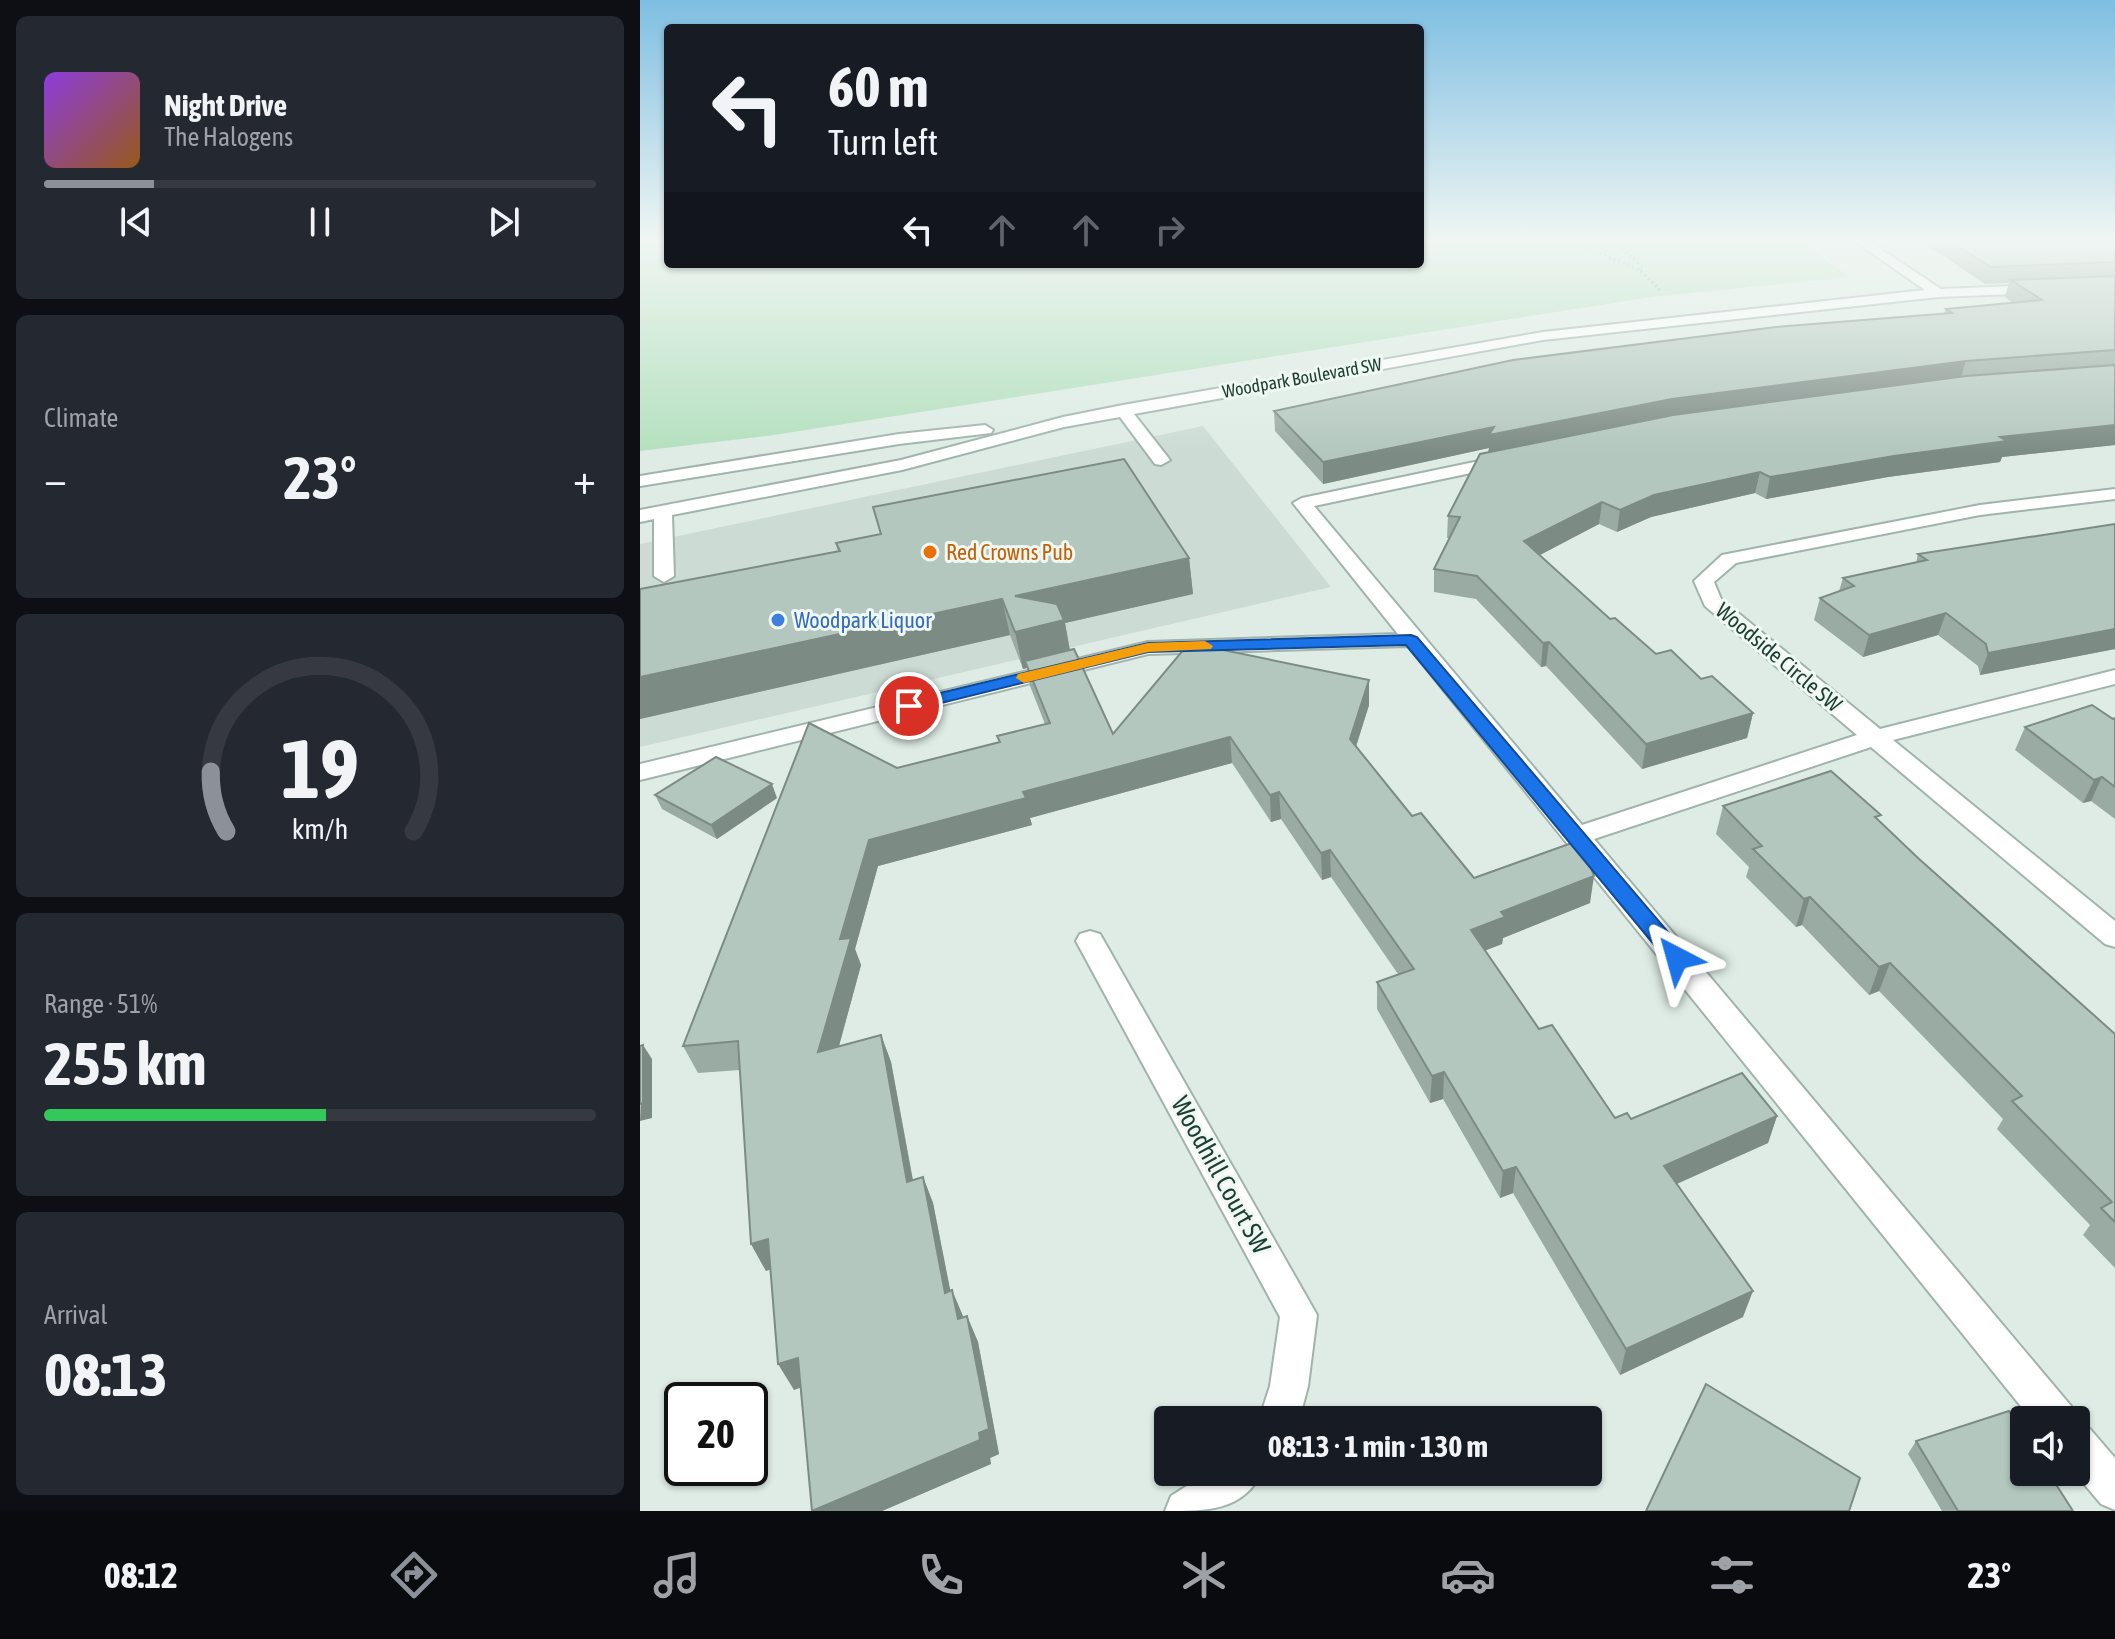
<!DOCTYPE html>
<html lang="en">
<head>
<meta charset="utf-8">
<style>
  body { margin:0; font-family:"Asap Condensed",sans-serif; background:#242831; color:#f1f3f6; height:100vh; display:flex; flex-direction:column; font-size:30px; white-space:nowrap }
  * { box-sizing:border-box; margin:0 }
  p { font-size:26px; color:#9ea1a6 }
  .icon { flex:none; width:44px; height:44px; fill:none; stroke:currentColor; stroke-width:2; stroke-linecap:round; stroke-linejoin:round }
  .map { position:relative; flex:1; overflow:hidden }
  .drawer { display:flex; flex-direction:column; gap:16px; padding:16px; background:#0d0f14; width:640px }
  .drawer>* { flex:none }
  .guide { position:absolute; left:24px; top:24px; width:760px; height:244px; border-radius:8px; box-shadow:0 2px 6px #0004; background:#171b24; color:#f1f3f6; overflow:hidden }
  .controls { position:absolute; left:1370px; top:1406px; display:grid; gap:16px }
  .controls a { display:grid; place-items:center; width:80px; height:80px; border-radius:8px; background:#171b24; box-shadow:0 2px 6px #0004; font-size:40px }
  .speed { position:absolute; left:24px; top:1382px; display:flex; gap:16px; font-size:40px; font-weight:700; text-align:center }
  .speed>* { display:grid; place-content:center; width:104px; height:104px; border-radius:50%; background:#171b24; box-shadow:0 2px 6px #0004; line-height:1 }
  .speed .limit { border:4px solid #111; border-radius:12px; background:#fff; color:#111 }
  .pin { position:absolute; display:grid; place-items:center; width:68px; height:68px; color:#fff; margin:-34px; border:4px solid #fff; border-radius:50%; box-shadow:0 2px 8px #0007 }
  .me { position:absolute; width:88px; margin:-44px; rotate:321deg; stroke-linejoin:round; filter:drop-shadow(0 0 6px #0008) }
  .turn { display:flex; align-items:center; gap:28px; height:168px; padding:0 32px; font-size:36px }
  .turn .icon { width:104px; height:104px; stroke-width:2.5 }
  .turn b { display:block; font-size:56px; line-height:68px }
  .lanes { display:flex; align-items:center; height:76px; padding:0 32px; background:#0003; justify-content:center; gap:40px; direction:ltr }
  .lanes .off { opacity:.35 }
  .big { font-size:60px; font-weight:700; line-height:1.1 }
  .drawer .tile { flex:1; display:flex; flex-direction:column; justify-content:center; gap:12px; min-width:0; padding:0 28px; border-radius:12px; background:#242831 }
  .drawer .dial { align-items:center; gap:0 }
  .dial svg { height:208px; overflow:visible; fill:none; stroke:#363941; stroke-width:7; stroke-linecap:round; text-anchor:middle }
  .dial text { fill:#f1f3f6; stroke:none }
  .song { display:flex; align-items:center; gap:24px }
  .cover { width:96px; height:96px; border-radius:12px; background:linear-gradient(135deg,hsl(270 70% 55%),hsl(30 70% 35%)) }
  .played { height:8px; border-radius:4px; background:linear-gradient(90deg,#8c9099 20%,#363941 20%) }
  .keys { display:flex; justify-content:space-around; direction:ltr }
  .heat { display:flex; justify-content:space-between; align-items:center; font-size:44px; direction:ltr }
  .charge { height:12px; border-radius:6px; background:linear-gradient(90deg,#34c759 51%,#363941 0) }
  .trip { position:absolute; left:514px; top:1406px; width:448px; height:80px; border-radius:8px; background:#171b24; box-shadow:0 2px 6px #0004; font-weight:700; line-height:80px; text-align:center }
  .dock { display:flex; height:128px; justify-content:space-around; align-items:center; background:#090b0e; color:#9ea1a6 }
  .dock .icon { width:56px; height:56px }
  .dock .active { color:#8c9099 }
  .dock b { font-size:36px; color:#f1f3f6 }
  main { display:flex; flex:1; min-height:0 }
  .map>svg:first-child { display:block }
  .built { fill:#ccdcd4 }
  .green { fill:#b4e0be }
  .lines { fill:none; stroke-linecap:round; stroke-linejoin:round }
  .minor-casing { stroke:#a0b4ac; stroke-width:4 }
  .path { stroke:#7ab39f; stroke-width:3; stroke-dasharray:2 3; stroke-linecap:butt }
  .minor { fill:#fff; fill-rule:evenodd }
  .wall { fill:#9aaba3 }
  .shaded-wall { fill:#7d8b85 }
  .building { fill:#b3c7be; stroke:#7d8b85; stroke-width:2 }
  .route { fill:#1a73e8; stroke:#114b97; stroke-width:2 }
  .slow { fill:#f59e0b }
  .food-dot { fill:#e8710a; stroke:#eff8f3; stroke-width:3 }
  .shop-dot { fill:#3f7fe0; stroke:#eff8f3; stroke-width:3 }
  .labels { text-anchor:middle; stroke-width:6; stroke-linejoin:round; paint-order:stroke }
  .far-street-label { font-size:18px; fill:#1d3d34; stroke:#eff8f3 }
  .food-label { font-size:22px; fill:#c56008; stroke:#eff8f3; text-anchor:start }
  .shop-label { font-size:22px; fill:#366cbe; stroke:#eff8f3; text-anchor:start }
  .street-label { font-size:22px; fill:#1d3d34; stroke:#eff8f3 }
  .near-street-label { font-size:26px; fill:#1d3d34; stroke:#eff8f3 }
</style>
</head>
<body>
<main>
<section class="drawer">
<div class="tile">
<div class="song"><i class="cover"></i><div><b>Night Drive</b><p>The Halogens</p></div></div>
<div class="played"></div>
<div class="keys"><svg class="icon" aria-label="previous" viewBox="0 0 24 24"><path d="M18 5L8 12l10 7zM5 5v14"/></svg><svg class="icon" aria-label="pause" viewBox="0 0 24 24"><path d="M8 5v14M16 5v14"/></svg><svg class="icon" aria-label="next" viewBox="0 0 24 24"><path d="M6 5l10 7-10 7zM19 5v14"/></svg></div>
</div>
<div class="tile"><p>Climate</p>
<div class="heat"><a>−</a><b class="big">23°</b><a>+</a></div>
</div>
<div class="tile dial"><svg viewBox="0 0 100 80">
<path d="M14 69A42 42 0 1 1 86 69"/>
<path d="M14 69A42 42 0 0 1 8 46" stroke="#8c9099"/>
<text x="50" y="56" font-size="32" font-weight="700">19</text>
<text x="50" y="72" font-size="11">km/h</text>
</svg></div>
<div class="tile"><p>Range · 51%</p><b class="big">255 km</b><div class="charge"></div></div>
<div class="tile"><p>Arrival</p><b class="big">08:13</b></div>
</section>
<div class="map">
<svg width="1475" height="1511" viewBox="0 0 1475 1511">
  <rect width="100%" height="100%" fill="#deece5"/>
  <path class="built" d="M 563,426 L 691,587 L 0,747 L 0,544 Z"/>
  <path class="green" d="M 0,242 L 28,242 L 28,264 L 780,264 L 780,242 L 1162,242 L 1209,277 L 1012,297 L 134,435 L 0,451 Z"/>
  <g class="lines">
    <defs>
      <g id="minor">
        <path d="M 1216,242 L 1230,242 L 1301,289 L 1401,285 L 1408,289 L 1401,293 L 1298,297 L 903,340 L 494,414 L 530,460 L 521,465 L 515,464 L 480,417 L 424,427 L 262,470 L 32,515 L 34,576 L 24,582 L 14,576 L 14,519 L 0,522 L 0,510 L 261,460 L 423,417 L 483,405 L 903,332 L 1285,290 Z"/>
        <path d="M 345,425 L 353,430 L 351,433 L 259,444 L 0,486 L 0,476 L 259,434 Z"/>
        <path d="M 863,456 L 872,461 L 869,465 L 674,506 L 942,825 L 1217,735 L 1065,606 L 1054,581 L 1082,555 L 1340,505 L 1475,489 L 1475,499 L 1340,515 L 1096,563 L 1074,582 L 1081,599 L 1240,729 L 1475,670 L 1475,684 L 1253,740 L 1475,921 L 1475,947 L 1465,944 L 1231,747 L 954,839 L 1431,1406 L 1437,1420 L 1436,1422 L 1392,1420 L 768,646 L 508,654 L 0,780 L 0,764 L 508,642 L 758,634 L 653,503 L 662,498 Z"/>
        <path d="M 450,931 L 460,934 L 677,1315 L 668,1386 L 659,1420 L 619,1420 L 630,1386 L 640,1317 L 436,941 L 440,934 Z"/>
        <path d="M 1436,1423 L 1450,1429 L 1475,1458 L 1475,1510 L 1461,1504 L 1434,1472 Z"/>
        <path d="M 569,1472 L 622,1472 C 603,1511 567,1511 525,1511 L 531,1496 Z"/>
      </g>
    </defs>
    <use href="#minor" class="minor-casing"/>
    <g class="path">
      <path d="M 932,242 L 1000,270 L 1021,291"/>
      <path d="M 975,242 L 1003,267 L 1000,270"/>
    </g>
    <use href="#minor" class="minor"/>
  </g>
  <g class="wall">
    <path d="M 1282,242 L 1475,242 L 1475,445 L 1362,457 L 1360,462 L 1248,477 L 1126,499 L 1115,493 L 1011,517 L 977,532 L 959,524 L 899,555 L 970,619 L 1016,654 L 1061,679 L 1113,713 L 1107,738 L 1002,769 L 906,666 L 901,667 L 836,599 L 794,592 L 794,569 L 810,538 L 807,538 L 808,516 L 848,452 L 849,448 L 683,484 L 635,431 L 634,411 L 1304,313 L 1306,309 L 1373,303 L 1365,297 L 1369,283 L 1345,284 Z"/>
    <path d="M 1475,524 L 1475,649 L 1340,675 L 1338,666 L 1298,635 L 1223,657 L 1174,620 L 1180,598 L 1199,591 L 1203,578 L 1276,563 L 1278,554 Z"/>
    <path d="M 196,543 L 549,558 L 553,594 L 425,623 L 430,650 L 473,734 L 729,680 L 729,705 L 716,747 L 772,816 L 834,878 L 950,903 L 863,938 L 862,944 L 845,950 L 899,1029 L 975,1118 L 991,1119 L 1137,1116 L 1128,1143 L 1037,1184 L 1103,1317 L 980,1375 L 873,1193 L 860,1198 L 803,1099 L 790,1103 L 737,1009 L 737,982 L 758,974 L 691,877 L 682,880 L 641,819 L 631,822 L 592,763 L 390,818 L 392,825 L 238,866 L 215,949 L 221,965 L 199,1046 L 241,1035 L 251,1062 L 273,1180 L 283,1177 L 293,1203 L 310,1291 L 323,1318 L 327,1316 L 338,1342 L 359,1454 L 350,1458 L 351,1464 L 242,1511 L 172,1511 L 160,1387 L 154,1390 L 130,1269 L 126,1271 L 111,1244 L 100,1070 L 58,1073 L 43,1046 L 257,768 L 359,742 L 405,724 L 390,686 L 387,668 L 383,669 L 370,635 L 0,719 L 0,589 L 198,552 Z"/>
    <path d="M 1475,718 L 1475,819 L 1451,801 L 1443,803 L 1375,750 L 1385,727 Z"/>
    <path d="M 15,795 L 137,798 L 77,839 L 22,809 Z"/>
    <path d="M 1083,806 L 1239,821 L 1278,858 L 1475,1034 L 1475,1268 L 1443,1235 L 1450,1225 L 1357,1129 L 1363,1119 L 1239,991 L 1229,995 L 1162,925 L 1156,927 L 1106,877 L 1109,867 L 1076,834 Z"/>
    <path d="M 1276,1441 L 1433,1511 L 1302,1511 L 1268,1454 Z"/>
  </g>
  <g class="shaded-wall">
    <path d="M 1326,361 L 1320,380 L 848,456 L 849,448 L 683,484 L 683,462 L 854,427 L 1032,399 Z"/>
    <path d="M 1475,425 L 1475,445 L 1362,457 L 1360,462 L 1248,477 L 1126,499 L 1130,477 L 1360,437 Z"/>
    <path d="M 1120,472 L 1115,493 L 1011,517 L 977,532 L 980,510 L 1014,495 Z"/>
    <path d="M 962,502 L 959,524 L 883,564 L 884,541 Z"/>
    <path d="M 549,558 L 553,594 L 425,623 L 431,657 L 385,661 L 387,668 L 383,669 L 375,632 L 375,596 Z"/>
    <path d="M 362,599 L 370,635 L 0,719 L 0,677 Z"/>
    <path d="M 1306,613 L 1298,635 L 1223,657 L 1229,635 Z"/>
    <path d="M 1475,629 L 1475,649 L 1340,675 L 1348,653 Z"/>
    <path d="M 909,642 L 906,666 L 901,667 L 903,643 Z"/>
    <path d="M 729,680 L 729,705 L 710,765 L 710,739 Z"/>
    <path d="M 1113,713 L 1107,738 L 1002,769 L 1006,744 Z"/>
    <path d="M 590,737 L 592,763 L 390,818 L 392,825 L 238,866 L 215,949 L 221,965 L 190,1079 L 178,1052 L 200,939 L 229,840 L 383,792 Z"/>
    <path d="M 1462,777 L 1451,801 L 1443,803 L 1454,780 Z"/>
    <path d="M 132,784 L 137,798 L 77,839 L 71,825 Z"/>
    <path d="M 639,792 L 641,819 L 631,822 L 630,795 Z"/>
    <path d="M 690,850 L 691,877 L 682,880 L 681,853 Z"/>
    <path d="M 954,876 L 950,903 L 863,938 L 862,944 L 829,957 L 831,930 L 861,912 Z"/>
    <path d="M 1170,897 L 1162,925 L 1156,927 L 1164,899 Z"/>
    <path d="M 1250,963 L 1239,991 L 1229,995 L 1239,967 Z"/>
    <path d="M 241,1035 L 251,1062 L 278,1209 L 267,1182 Z"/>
    <path d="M 3,1045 L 12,1059 L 12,1118 L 0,1121 Z"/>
    <path d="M 804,1072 L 803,1099 L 790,1103 L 792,1076 Z"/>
    <path d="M 1137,1116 L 1128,1143 L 1018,1192 L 1024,1166 Z"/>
    <path d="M 876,1167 L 873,1193 L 860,1198 L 863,1171 Z"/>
    <path d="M 283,1177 L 293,1203 L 316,1319 L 305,1293 Z"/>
    <path d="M 128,1239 L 142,1265 L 126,1271 L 111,1244 Z"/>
    <path d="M 312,1290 L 323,1316 L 329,1345 L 318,1319 Z"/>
    <path d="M 1113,1291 L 1103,1317 L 980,1375 L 986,1349 Z"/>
    <path d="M 327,1316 L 338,1342 L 359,1454 L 350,1458 L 351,1464 L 242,1511 L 172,1511 Z"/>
    <path d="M 158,1358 L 173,1383 L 154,1390 L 138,1364 Z"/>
  </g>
  <g class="building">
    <path d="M 1311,242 L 1475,242 L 1475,262 L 1351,267 Z"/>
    <path d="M 1475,276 L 1475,350 L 1326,361 L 1032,399 L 849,435 L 854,427 L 683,462 L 634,411 L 873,360 L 1136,327 L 1312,313 L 1306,309 L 1402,300 L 1371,280 Z"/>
    <path d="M 1475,365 L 1475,425 L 1360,437 L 1367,441 L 1254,456 L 1130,477 L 1120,472 L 1014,495 L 980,510 L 962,502 L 884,541 L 970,619 L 975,618 L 1016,654 L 1031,650 L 1061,679 L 1072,676 L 1113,713 L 1006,744 L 909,642 L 903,643 L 837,576 L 794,569 L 820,517 L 808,516 L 840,454 L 1033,415 L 1326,376 Z"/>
    <path d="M 484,459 L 549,558 L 375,596 L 417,604 L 424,620 L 375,632 L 362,599 L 0,677 L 0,589 L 200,551 L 196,543 L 241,534 L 233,507 Z"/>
    <path d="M 1475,524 L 1475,629 L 1348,653 L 1346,644 L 1306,613 L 1229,635 L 1180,598 L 1214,586 L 1203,578 L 1287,560 L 1278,554 Z"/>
    <path d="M 549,643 L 729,680 L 710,739 L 772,816 L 781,813 L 834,878 L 940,840 L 954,876 L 861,912 L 865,917 L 831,930 L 899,1029 L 912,1025 L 975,1118 L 987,1113 L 991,1119 L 1102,1073 L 1137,1116 L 1024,1166 L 1113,1291 L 986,1349 L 876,1167 L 863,1171 L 804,1072 L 792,1076 L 737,982 L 774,969 L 690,850 L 681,853 L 639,792 L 630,795 L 590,737 L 383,792 L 386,798 L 229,840 L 200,939 L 211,938 L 178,1052 L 241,1035 L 267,1182 L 283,1177 L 305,1293 L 312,1290 L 318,1319 L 327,1316 L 349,1429 L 339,1433 L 340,1440 L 172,1511 L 158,1358 L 138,1364 L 128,1239 L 111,1244 L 98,1041 L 43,1046 L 169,723 L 257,768 L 360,742 L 357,736 L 410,723 L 385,661 L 434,649 L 473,734 Z"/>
    <path d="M 1452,705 L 1473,719 L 1475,718 L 1475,787 L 1462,777 L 1454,780 L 1385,727 Z"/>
    <path d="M 76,757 L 132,784 L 71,825 L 15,795 Z"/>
    <path d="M 1191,771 L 1241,815 L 1235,817 L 1278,858 L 1475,1034 L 1475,1222 L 1461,1208 L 1472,1202 L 1372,1101 L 1382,1096 L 1250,963 L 1239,967 L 1170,897 L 1164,899 L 1113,849 L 1122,846 L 1083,806 Z"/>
    <path d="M 3,1045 L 3,1103 L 0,1104 L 0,1046 Z"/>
    <path d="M 1066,1384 L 1220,1478 L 1209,1511 L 1006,1511 Z"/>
    <path d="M 1369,1411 L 1384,1434 L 1384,1472 L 1408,1472 L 1433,1511 L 1318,1511 L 1276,1441 Z"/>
  </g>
  <linearGradient id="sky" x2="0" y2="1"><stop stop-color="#7ebee2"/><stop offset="0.53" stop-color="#f0f6f3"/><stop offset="1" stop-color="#f0f6f3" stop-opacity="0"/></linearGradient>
  <rect width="1475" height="453" fill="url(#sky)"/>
  <path class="route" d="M 771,635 L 777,637 L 1045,952 L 1048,958 L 1045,964 L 1030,964 L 766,645 L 508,652 L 269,711 L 260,706 L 263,702 L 508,643 Z"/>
  <path class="slow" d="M 565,641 L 573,646 L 571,649 L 508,652 L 384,683 L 376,678 L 378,674 L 508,643 Z"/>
  <circle class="food-dot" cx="290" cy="552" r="8"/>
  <circle class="shop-dot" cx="138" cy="620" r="8"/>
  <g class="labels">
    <g class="far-street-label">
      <text transform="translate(662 378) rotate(-10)" y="6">Woodpark Boulevard SW</text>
    </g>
    <g class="food-label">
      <text x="306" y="560">Red Crowns Pub</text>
    </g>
    <g class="shop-label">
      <text x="154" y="628">Woodpark Liquor</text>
    </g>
    <g class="street-label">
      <text transform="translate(1139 657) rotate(40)" y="8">Woodside Circle SW</text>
    </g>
    <g class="near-street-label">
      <text transform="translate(581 1175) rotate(61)" y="9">Woodhill Court SW</text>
    </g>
  </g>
</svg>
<div class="controls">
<a><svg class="icon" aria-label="sound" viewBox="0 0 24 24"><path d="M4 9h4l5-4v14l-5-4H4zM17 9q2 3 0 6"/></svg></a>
</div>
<div class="speed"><div class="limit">20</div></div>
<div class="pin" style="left:269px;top:706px;background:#d93025"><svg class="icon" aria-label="arrive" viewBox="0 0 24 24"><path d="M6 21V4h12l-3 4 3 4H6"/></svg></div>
<svg class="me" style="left:1037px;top:958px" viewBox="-20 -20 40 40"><path d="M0-17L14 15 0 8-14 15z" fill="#1a73e8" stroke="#fff" stroke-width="4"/></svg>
<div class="trip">08:13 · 1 min · 130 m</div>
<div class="guide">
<div class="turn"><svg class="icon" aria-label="left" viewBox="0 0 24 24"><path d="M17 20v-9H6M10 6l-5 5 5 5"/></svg><div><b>60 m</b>Turn left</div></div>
<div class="lanes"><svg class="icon" aria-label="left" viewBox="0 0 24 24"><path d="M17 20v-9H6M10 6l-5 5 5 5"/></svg><svg class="icon off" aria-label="ahead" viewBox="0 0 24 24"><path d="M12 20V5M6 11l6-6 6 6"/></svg><svg class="icon off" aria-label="ahead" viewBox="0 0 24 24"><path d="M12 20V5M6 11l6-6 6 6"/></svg><svg class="icon off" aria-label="right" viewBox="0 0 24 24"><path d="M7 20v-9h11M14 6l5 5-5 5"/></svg></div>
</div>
</div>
</main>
<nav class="dock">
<b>08:12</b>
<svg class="icon active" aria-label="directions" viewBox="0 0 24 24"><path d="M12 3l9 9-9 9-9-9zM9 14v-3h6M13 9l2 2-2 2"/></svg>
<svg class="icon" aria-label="music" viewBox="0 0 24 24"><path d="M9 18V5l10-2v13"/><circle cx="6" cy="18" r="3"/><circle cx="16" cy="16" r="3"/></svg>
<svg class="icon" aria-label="phone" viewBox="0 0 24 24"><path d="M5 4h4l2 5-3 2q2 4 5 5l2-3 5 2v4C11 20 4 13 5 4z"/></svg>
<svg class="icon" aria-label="climate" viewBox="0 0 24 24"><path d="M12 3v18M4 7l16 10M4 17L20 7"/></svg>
<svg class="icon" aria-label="car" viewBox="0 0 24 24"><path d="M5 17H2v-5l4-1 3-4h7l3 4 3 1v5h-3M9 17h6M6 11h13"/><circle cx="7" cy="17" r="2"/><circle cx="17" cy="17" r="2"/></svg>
<svg class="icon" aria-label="filters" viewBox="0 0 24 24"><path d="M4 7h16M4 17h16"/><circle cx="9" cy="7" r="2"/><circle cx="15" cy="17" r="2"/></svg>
<b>23°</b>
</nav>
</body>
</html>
